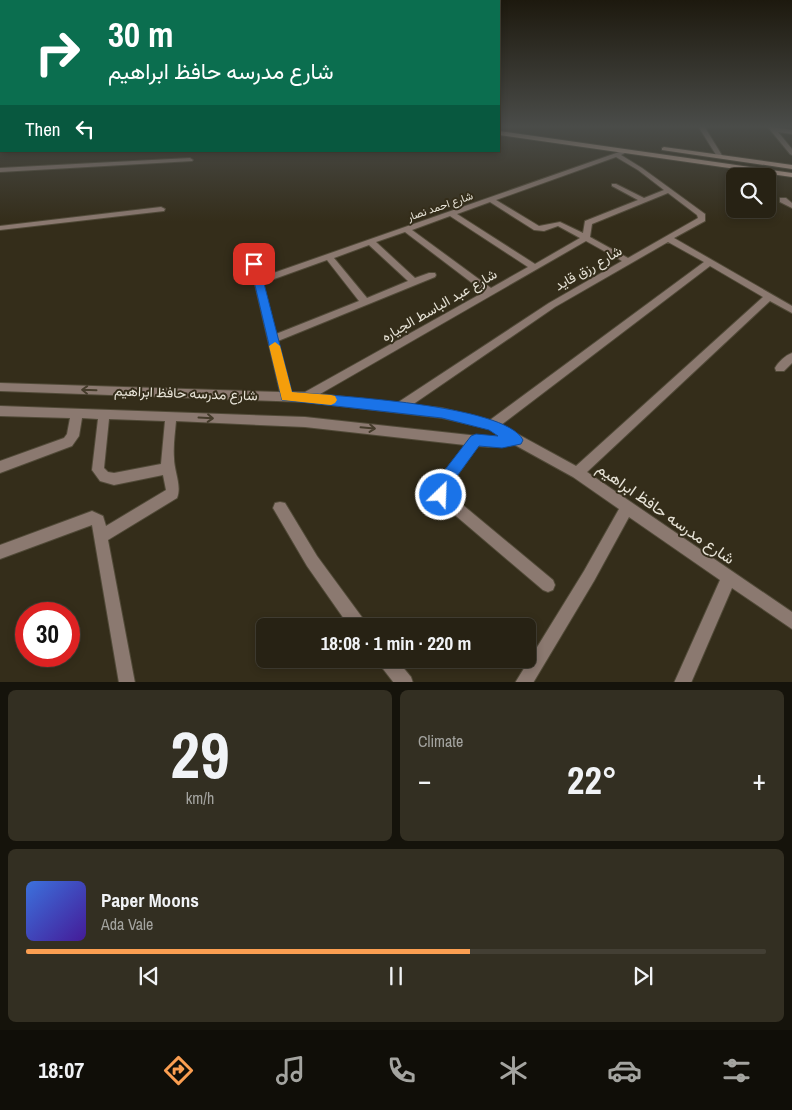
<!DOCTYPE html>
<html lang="en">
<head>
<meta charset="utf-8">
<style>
  body { margin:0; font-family:"Archivo Narrow",Vazirmatn,sans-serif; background:#332f22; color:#f1f3f6; height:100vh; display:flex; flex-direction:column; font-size:19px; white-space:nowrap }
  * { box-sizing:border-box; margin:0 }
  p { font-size:16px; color:#a4a4a0 }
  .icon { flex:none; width:28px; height:28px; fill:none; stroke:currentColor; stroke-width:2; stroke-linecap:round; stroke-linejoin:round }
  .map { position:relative; height:682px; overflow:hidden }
  .drawer { display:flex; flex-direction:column; gap:8px; padding:8px; background:#15130b; flex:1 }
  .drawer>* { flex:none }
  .guide { position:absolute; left:0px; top:0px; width:500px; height:152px; box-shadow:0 2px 8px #0003,0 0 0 1px #433f34; background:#0b6e4f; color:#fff; overflow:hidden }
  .tools { position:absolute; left:726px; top:168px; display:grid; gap:10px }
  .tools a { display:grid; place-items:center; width:50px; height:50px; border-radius:8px; background:#272214; box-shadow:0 2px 8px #0003,0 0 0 1px #433f34; font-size:25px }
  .speed { position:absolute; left:15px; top:602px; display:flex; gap:10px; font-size:25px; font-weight:700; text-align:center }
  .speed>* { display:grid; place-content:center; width:65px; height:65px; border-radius:50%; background:#272214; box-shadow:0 2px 8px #0003,0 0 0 1px #433f34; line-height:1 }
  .speed .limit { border:8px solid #d22; background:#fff; color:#111 }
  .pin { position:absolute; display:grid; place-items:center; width:42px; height:42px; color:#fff; margin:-21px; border-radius:10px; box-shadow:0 2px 8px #0006 }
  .me { position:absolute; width:55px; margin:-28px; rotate:24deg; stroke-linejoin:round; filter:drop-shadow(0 0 4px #0008) }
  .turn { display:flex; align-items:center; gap:18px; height:105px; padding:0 25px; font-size:22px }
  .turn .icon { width:65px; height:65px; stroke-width:2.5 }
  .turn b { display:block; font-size:35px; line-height:42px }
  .then { display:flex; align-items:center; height:48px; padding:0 25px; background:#0003; gap:10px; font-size:19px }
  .big { font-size:38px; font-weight:800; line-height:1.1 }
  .drawer .widget { flex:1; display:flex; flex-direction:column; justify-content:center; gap:8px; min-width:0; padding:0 18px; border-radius:8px; background:#332f22 }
  .drawer .dial { align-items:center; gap:0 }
  .dial b { font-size:65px; line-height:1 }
  .song { display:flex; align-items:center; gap:15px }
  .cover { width:60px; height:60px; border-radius:8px; background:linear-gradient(135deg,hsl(220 70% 55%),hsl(260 70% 35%)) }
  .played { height:5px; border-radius:2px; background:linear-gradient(90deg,#fb9e51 60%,#433f34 60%) }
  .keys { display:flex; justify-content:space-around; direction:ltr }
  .heat { display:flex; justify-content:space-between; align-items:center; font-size:28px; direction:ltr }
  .drawer .tiles { flex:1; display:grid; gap:8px; grid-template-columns:1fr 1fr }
  .widget:last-child { grid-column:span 2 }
  .trip { position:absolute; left:256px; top:618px; width:280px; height:50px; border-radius:8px; background:#272214; box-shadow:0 2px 8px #0003,0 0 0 1px #433f34; font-weight:800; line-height:50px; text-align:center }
  .tabs { display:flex; height:80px; justify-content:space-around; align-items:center; background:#100e08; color:#a4a4a0 }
  .tabs .icon { width:35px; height:35px }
  .tabs .on { color:#fb9e51 }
  .tabs b { font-size:22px; color:#f1f3f6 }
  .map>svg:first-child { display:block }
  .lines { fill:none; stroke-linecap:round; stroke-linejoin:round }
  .street-casing { stroke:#514a38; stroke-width:2 }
  .secondary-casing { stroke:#514a38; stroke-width:2 }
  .street { fill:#8b7970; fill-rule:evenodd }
  .secondary { fill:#c1a495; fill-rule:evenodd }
  .oneway { stroke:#453c2b }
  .route { fill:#1a73e8; stroke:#114b97 }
  .slow { fill:#f59e0b }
  .labels { text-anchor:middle; stroke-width:4; stroke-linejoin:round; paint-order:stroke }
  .far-street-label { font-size:11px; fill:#e7e3d7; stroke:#342d1a }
  .street-label { font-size:14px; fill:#e7e3d7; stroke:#342d1a }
  .near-street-label { font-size:16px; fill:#e7e3d7; stroke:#342d1a }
</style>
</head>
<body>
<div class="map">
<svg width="792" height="683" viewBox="0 0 792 683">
  <rect width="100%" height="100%" fill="#342d1a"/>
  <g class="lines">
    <defs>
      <g id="street">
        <path d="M 0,126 L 1,126 L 1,128 L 0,129 Z"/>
        <path d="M 698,126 L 704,126 L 723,157 L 722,158 L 718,158 Z"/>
        <path d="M 767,126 L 792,130 L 792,134 L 778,132 L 792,149 L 792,155 L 790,154 Z"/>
        <path d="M 622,151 L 625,153 L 621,155 L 642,168 L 705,214 L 705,221 L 674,238 L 792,306 L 792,313 L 770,301 L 587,472 L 792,612 L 792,629 L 732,588 L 691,683 L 674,683 L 720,580 L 629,517 L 594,581 L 533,683 L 515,683 L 584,571 L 619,509 L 573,477 L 515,445 L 488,447 L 478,446 L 446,491 L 553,580 L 555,585 L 553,590 L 548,592 L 543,590 L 435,498 L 433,489 L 434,485 L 465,445 L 305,427 L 176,421 C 175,433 173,446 174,458 C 174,471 182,486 177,498 L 108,540 L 135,683 L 119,683 L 92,525 L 0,559 L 0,545 L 92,511 L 103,516 L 106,526 L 166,490 L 163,475 L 114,485 L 100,481 L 92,470 L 98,419 L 82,418 L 79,436 L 72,446 L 0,473 L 0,461 L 64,438 L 67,434 L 70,418 L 0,416 L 0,406 L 305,417 L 488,437 L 500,436 L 489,429 L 442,418 L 306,402 L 0,391 L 0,383 L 280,392 L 246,246 L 247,244 L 253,244 L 254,246 L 262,277 ZM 616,157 L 638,170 L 664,190 L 644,198 L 616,184 L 612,184 L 612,186 L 638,200 L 585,221 L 583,233 L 560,222 L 539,226 L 496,200 ZM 668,193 L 697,215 L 698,218 L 628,258 L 590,237 L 592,224 ZM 490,202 L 534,230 L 544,231 L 558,226 L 580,238 L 535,264 L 457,214 ZM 450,216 L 528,267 L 491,288 L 412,230 ZM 405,232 L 484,292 L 305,392 L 291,392 L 278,341 L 435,277 L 436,275 L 435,273 L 429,273 L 415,278 L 376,242 ZM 586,241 L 622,261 L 549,303 L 397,403 L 320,394 ZM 668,242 L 704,262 L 490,420 L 442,408 L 412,405 L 555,307 ZM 369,245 L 408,281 L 367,298 L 334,258 ZM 327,260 L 359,301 L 276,334 L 263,283 ZM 710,266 L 763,297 L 576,466 L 501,425 ZM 109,419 L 165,421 L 161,464 L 114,473 L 108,472 L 104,468 Z"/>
        <path d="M 190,158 L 193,160 L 192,161 L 0,172 L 0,168 Z"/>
        <path d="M 780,198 L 786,198 L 792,203 L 792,208 L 780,202 Z"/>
        <path d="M 161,207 L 165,209 L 164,211 L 0,230 L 0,226 Z"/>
        <path d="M 792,353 L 792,363 L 784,371 L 776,371 L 775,368 C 778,362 786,355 792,353 Z"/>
        <path d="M 280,502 L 285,503 L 317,556 L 364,620 L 366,626 L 349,626 L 307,566 L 273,508 L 275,503 Z"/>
        <path d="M 378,659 L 396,659 L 411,677 L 413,683 L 394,683 L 380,665 Z"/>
      </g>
      <g id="secondary">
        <path d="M 499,131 L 792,173 L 792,177 L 499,135 Z"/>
        <path d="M 664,147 L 792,165 L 792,169 L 662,150 L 662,148 Z"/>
      </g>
    </defs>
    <use href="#street" class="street-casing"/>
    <use href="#secondary" class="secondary-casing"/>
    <use href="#street" class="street"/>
    <use href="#secondary" class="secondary"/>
  </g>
  <defs><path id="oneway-shaft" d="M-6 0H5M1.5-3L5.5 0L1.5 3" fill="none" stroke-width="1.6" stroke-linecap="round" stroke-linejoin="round" transform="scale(1.25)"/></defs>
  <g class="oneway">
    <use href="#oneway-shaft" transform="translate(89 390) rotate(-178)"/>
    <use href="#oneway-shaft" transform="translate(206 418) rotate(3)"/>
    <use href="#oneway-shaft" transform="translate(368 428) rotate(5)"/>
  </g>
  <linearGradient id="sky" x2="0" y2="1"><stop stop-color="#1d190e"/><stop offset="0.57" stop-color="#4a4c49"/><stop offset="1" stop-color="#4a4c49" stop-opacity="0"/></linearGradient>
  <rect width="792" height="222" fill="url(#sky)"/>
  <path class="route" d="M 254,261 L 259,264 L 292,392 C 333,396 505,404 523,440 L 521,444 L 502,448 L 479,446 L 447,490 L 448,495 L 446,500 L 441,502 L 436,500 C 433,494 432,490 434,484 L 471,436 L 476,434 L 498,436 L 489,430 L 442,418 L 282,400 L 250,264 Z"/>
  <path class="slow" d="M 275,342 L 280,346 L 292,392 L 331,395 L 335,396 L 337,400 L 335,403 L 331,405 L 282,400 L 269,346 Z"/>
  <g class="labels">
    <g class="far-street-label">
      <text transform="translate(440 206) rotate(-19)" y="4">شارع احمد نصار</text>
    </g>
    <g class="street-label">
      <text transform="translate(588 268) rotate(-30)" y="5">شارع رزق قايد</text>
      <text transform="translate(439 305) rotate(-30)" y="5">شارع عبد الباسط الجياره</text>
      <text transform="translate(186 393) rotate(2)" y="5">شارع مدرسه حافظ ابراهيم</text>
    </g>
    <g class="near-street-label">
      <text transform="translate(666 513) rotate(35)" y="6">شارع مدرسه حافظ ابراهيم</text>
    </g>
  </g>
</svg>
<div class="tools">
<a><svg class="icon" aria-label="search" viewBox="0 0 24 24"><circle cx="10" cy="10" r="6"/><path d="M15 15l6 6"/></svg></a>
</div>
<div class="speed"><div class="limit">30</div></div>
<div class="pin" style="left:254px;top:264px;background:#d93025"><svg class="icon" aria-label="arrive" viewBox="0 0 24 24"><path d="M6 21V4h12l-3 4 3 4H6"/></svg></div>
<svg class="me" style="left:441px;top:495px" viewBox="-20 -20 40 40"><circle r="17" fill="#1a73e8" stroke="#fff" stroke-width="3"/><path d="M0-11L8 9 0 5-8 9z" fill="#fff"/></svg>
<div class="trip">18:08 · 1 min · 220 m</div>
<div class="guide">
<div class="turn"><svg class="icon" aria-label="right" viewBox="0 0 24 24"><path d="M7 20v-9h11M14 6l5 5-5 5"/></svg><div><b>30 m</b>شارع مدرسه حافظ ابراهيم</div></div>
<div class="then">Then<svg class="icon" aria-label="left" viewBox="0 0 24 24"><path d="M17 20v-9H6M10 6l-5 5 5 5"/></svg></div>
</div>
</div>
<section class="drawer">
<div class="tiles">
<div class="widget dial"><b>29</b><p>km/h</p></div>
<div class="widget"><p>Climate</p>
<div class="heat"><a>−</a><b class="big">22°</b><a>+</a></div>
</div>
<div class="widget">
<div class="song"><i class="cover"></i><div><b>Paper Moons</b><p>Ada Vale</p></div></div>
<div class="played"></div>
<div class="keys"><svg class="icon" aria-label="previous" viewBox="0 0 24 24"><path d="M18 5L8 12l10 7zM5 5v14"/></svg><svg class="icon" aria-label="pause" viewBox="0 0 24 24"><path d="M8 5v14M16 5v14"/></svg><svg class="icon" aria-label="next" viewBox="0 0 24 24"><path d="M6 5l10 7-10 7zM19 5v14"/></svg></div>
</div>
</div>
</section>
<nav class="tabs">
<b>18:07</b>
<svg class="icon on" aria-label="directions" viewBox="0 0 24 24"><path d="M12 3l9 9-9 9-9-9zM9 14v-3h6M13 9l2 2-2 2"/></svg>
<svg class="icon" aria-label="music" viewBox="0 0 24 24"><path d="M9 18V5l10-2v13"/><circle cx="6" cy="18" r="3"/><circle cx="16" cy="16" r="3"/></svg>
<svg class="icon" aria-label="phone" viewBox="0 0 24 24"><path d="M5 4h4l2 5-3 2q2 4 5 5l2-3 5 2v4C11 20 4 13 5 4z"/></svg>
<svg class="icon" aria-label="climate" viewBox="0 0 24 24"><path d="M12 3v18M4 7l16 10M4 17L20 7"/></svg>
<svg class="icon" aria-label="car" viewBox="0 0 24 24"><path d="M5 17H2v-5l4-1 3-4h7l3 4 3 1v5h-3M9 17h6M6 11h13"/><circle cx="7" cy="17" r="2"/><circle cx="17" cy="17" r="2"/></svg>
<svg class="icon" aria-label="filters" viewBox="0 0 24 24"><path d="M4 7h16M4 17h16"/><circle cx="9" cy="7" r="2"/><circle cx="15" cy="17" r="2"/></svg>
</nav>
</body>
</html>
